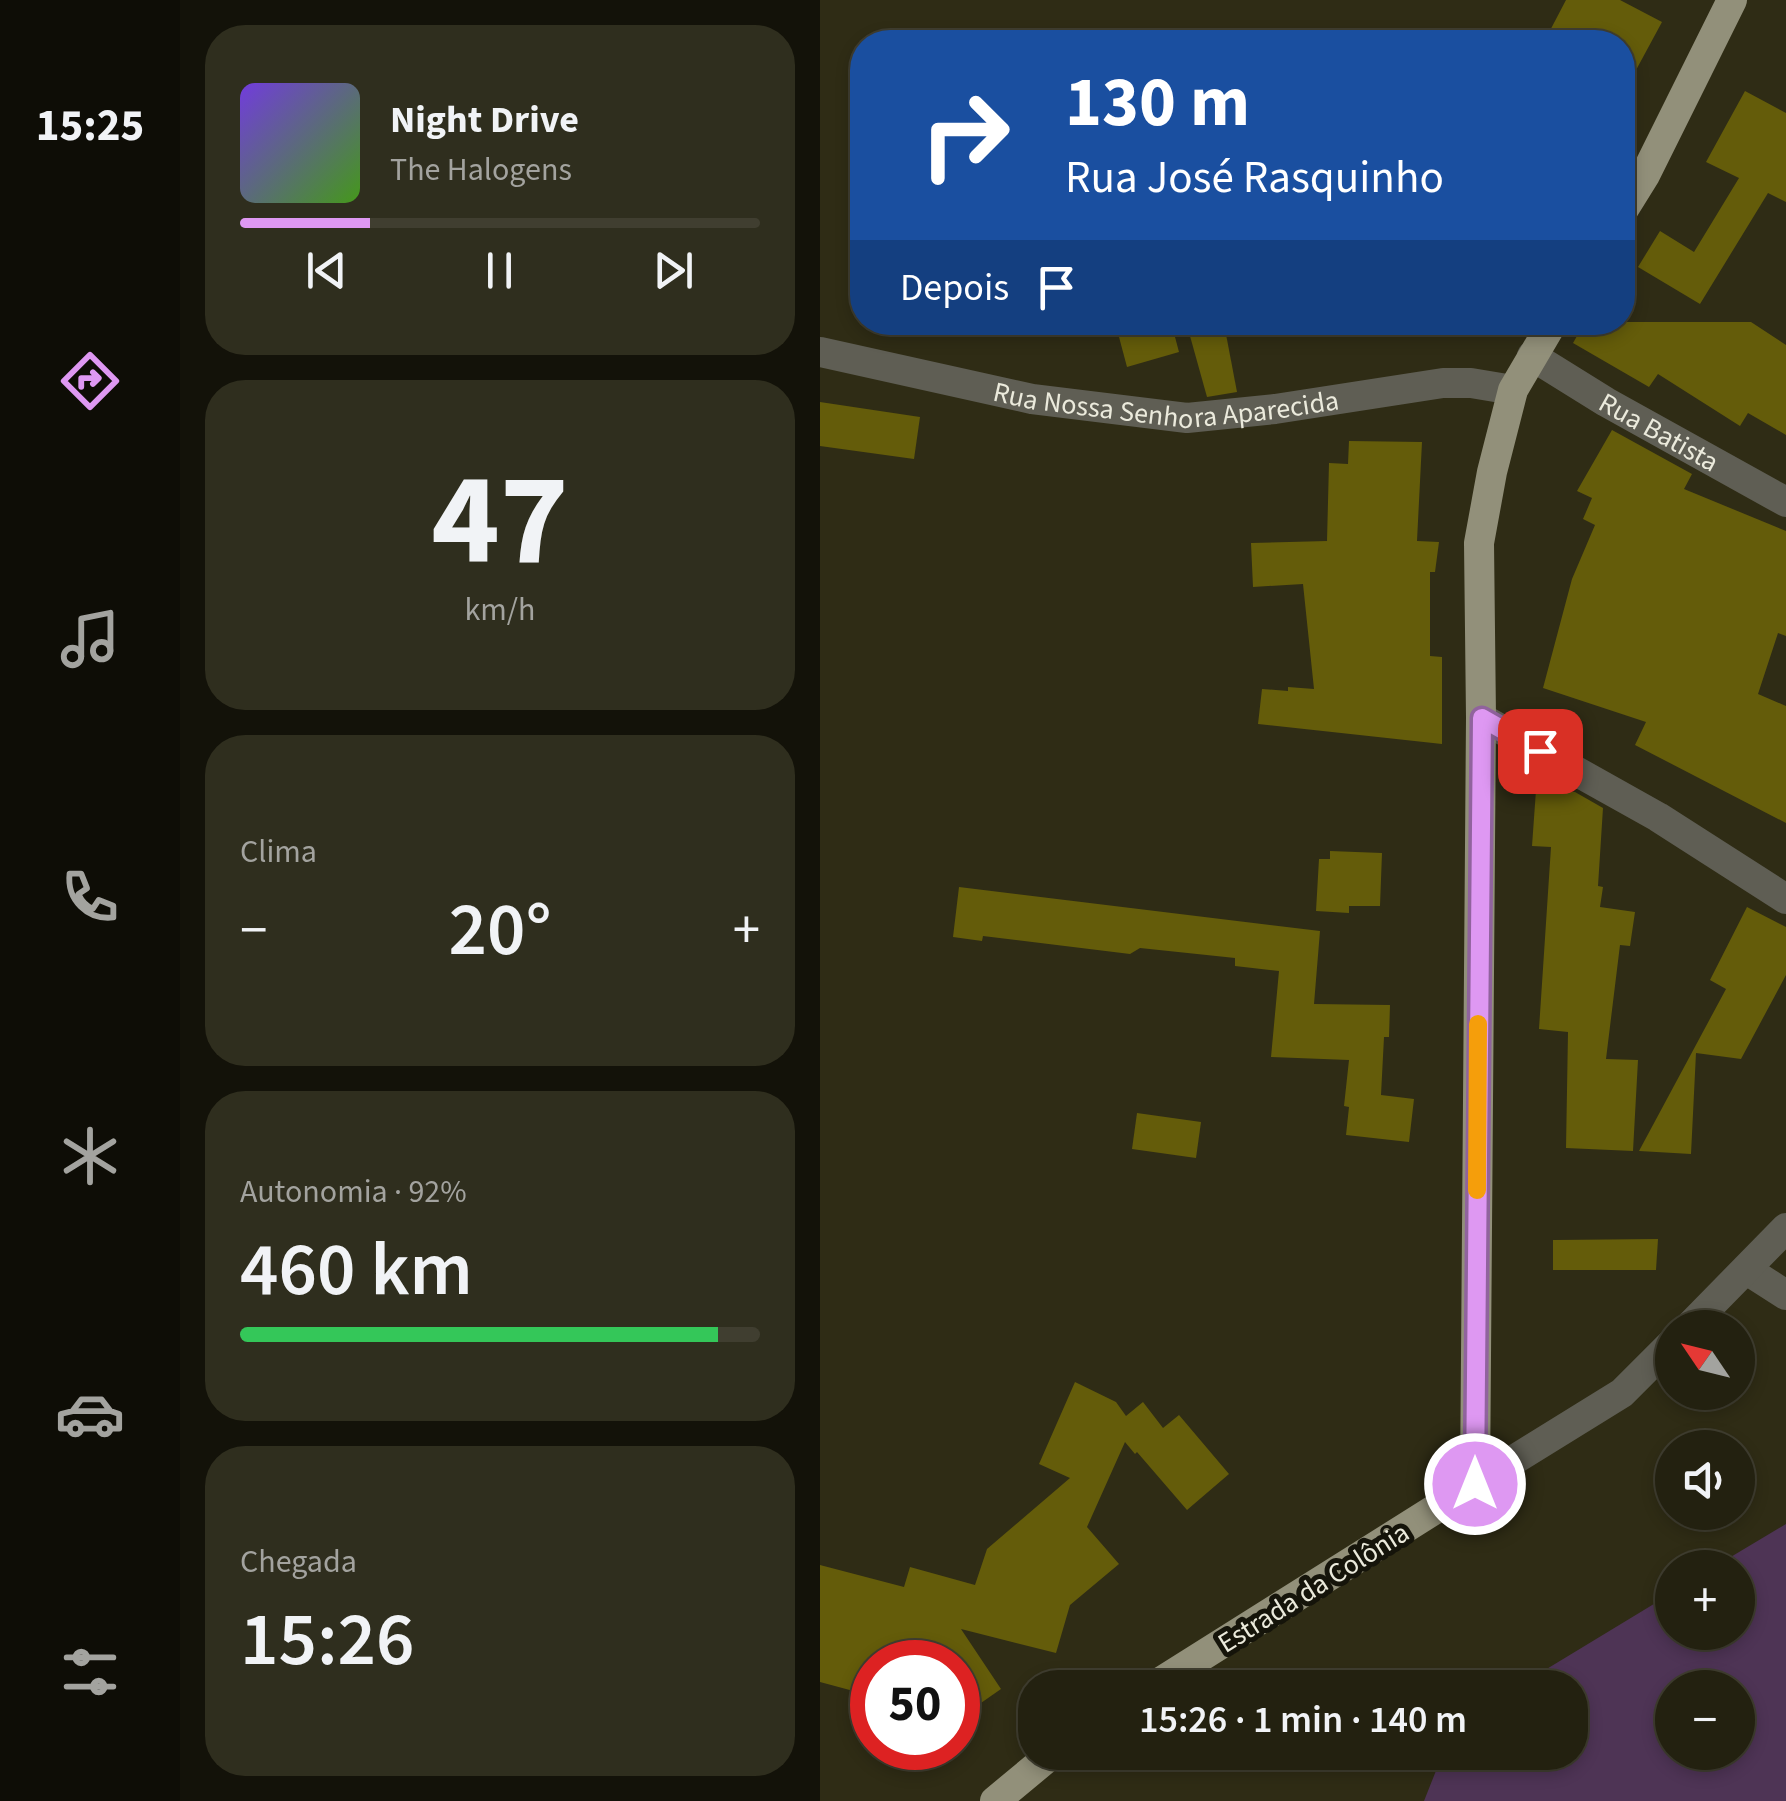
<!DOCTYPE html>
<html lang="pt">
<head>
<meta charset="utf-8">
<style>
  body { margin:0; font-family:"Source Sans 3",sans-serif; background:#2f2e1e; color:#f1f3f6; height:100vh; display:flex; flex-direction:column; font-size:38px; white-space:nowrap }
  * { box-sizing:border-box; margin:0 }
  p { font-size:32px; color:#a3a39f }
  .icon { flex:none; width:55px; height:55px; fill:none; stroke:currentColor; stroke-width:2; stroke-linecap:round; stroke-linejoin:round }
  .map { position:relative; flex:1; overflow:hidden }
  .side { display:flex; flex-direction:column; gap:25px; padding:25px; background:#131209; width:640px }
  .side>* { flex:none }
  .banner { position:absolute; left:30px; top:30px; width:785px; height:305px; border-radius:40px; box-shadow:0 5px 15px #0003,0 0 0 2px #403e30; background:#1a4fa0; color:#fff; overflow:hidden }
  .needle { width:65px; rotate:305deg }
  .fabs { position:absolute; left:835px; top:1310px; display:grid; gap:20px }
  .fabs a { display:grid; place-items:center; width:100px; height:100px; border-radius:50%; background:#232110; box-shadow:0 5px 15px #0003,0 0 0 2px #403e30; font-size:50px }
  .speed { position:absolute; left:30px; top:1640px; display:flex; gap:20px; font-size:50px; font-weight:700; text-align:center }
  .speed>* { display:grid; place-content:center; width:130px; height:130px; border-radius:50%; background:#232110; box-shadow:0 5px 15px #0003,0 0 0 2px #403e30; line-height:1 }
  .speed .limit { border:15px solid #d22; background:#fff; color:#111 }
  .pin { position:absolute; display:grid; place-items:center; width:85px; height:85px; color:#fff; margin:-42px; border-radius:20px; box-shadow:0 5px 15px #0006 }
  .me { position:absolute; width:110px; margin:-55px; rotate:0deg; stroke-linejoin:round; filter:drop-shadow(0 0 8px #0008) }
  .turn { display:flex; align-items:center; gap:35px; height:210px; padding:0 50px; font-size:45px }
  .turn .icon { width:130px; height:130px; stroke-width:2.5 }
  .turn b { display:block; font-size:70px; line-height:85px }
  .then { display:flex; align-items:center; height:95px; padding:0 50px; background:#0003; gap:20px; font-size:38px }
  .big { font-size:75px; font-weight:600; line-height:1.1 }
  .side .tile { flex:1; display:flex; flex-direction:column; justify-content:center; gap:15px; min-width:0; padding:0 35px; border-radius:40px; background:#2f2e1e }
  .side .dial { align-items:center; gap:0 }
  .dial b { font-size:130px; line-height:1 }
  .song { display:flex; align-items:center; gap:30px }
  .cover { width:120px; height:120px; border-radius:15px; background:linear-gradient(135deg,hsl(260 70% 55%),hsl(100 70% 35%)) }
  .played { height:10px; border-radius:5px; background:linear-gradient(90deg,#de98f2 25%,#403e30 25%) }
  .keys { display:flex; justify-content:space-around; direction:ltr }
  .heat { display:flex; justify-content:space-between; align-items:center; font-size:55px; direction:ltr }
  .charge { height:15px; border-radius:8px; background:linear-gradient(90deg,#34c759 92%,#403e30 0) }
  .trip { position:absolute; left:198px; top:1670px; width:570px; height:100px; border-radius:40px; background:#232110; box-shadow:0 5px 15px #0003,0 0 0 2px #403e30; font-weight:600; line-height:100px; text-align:center }
  main { display:flex; flex:1; min-height:0 }
  .dock { display:flex; flex-direction:column; width:180px; justify-content:space-around; align-items:center; background:#0e0d06; color:#a3a39f }
  .dock .icon { width:70px; height:70px }
  .dock .selected { color:#de98f2 }
  .dock b { font-size:45px; color:#f1f3f6 }
  .map>svg:first-child { display:block }
  .green { fill:#4e3455; fill-rule:evenodd }
  .building { fill:#645c0a }
  .lines { fill:none; stroke-linecap:round; stroke-linejoin:round }
  .minor { stroke:#5f5e54; stroke-width:30 }
  .major { stroke:#92907a; stroke-width:30 }
  .route-casing { stroke:#90639d; stroke-width:25 }
  .route { stroke:#de98f2; stroke-width:18 }
  .slow { stroke:#f59e0b; stroke-width:18 }
  .labels { text-anchor:middle; stroke-width:10; stroke-linejoin:round; paint-order:stroke }
  .street-label { font-size:28px; fill:#ebeadc; stroke:#15140a }
</style>
</head>
<body>
<main>
<nav class="dock">
<b>15:25</b>
<svg class="icon selected" aria-label="directions" viewBox="0 0 24 24"><path d="M12 3l9 9-9 9-9-9zM9 14v-3h6M13 9l2 2-2 2"/></svg>
<svg class="icon" aria-label="music" viewBox="0 0 24 24"><path d="M9 18V5l10-2v13"/><circle cx="6" cy="18" r="3"/><circle cx="16" cy="16" r="3"/></svg>
<svg class="icon" aria-label="phone" viewBox="0 0 24 24"><path d="M5 4h4l2 5-3 2q2 4 5 5l2-3 5 2v4C11 20 4 13 5 4z"/></svg>
<svg class="icon" aria-label="climate" viewBox="0 0 24 24"><path d="M12 3v18M4 7l16 10M4 17L20 7"/></svg>
<svg class="icon" aria-label="car" viewBox="0 0 24 24"><path d="M5 17H2v-5l4-1 3-4h7l3 4 3 1v5h-3M9 17h6M6 11h13"/><circle cx="7" cy="17" r="2"/><circle cx="17" cy="17" r="2"/></svg>
<svg class="icon" aria-label="filters" viewBox="0 0 24 24"><path d="M4 7h16M4 17h16"/><circle cx="9" cy="7" r="2"/><circle cx="15" cy="17" r="2"/></svg>
</nav>
<section class="side">
<div class="tile">
<div class="song"><i class="cover"></i><div><b>Night Drive</b><p>The Halogens</p></div></div>
<div class="played"></div>
<div class="keys"><svg class="icon" aria-label="previous" viewBox="0 0 24 24"><path d="M18 5L8 12l10 7zM5 5v14"/></svg><svg class="icon" aria-label="pause" viewBox="0 0 24 24"><path d="M8 5v14M16 5v14"/></svg><svg class="icon" aria-label="next" viewBox="0 0 24 24"><path d="M6 5l10 7-10 7zM19 5v14"/></svg></div>
</div>
<div class="tile dial"><b>47</b><p>km/h</p></div>
<div class="tile"><p>Clima</p>
<div class="heat"><a>−</a><b class="big">20°</b><a>+</a></div>
</div>
<div class="tile"><p>Autonomia · 92%</p><b class="big">460 km</b><div class="charge"></div></div>
<div class="tile"><p>Chegada</p><b class="big">15:26</b></div>
</section>
<div class="map">
<svg width="966" height="1801" viewBox="0 0 966 1801">
  <rect width="100%" height="100%" fill="#2f2c15"/>
  <path class="green" d="M 966,1524 L 966,1801 L 604,1801 L 623,1753 L 750,1752 L 750,1688 L 697,1687 L 852,1593 L 852,1632 L 918,1632 L 918,1568 L 894,1567 ZM 852,1688 L 918,1688 L 918,1752 L 852,1752 Z"/>
  <g class="building">
    <path d="M 746,0 L 800,0 L 842,22 L 802,96 L 802,42 L 724,42 Z"/>
    <path d="M 925,91 L 966,113 L 966,202 L 948,193 L 880,304 L 818,267 L 840,231 L 874,252 L 919,178 L 886,162 Z"/>
    <path d="M 295,322 L 351,322 L 359,352 L 307,367 Z"/>
    <path d="M 765,322 L 931,322 L 966,345 L 966,435 L 928,413 L 920,426 L 838,374 L 829,387 L 753,343 Z"/>
    <path d="M 405,329 L 417,392 L 387,397 L 370,336 Z"/>
    <path d="M 0,402 L 100,417 L 94,459 L 0,446 Z"/>
    <path d="M 792,430 L 872,474 L 864,489 L 966,531 L 966,636 L 958,633 L 938,694 L 966,706 L 966,823 L 815,745 L 826,722 L 723,688 L 752,579 L 775,525 L 763,519 L 772,498 L 757,491 Z"/>
    <path d="M 529,441 L 602,442 L 597,541 L 619,542 L 615,572 L 610,572 L 610,656 L 622,657 L 622,744 L 438,724 L 442,689 L 468,691 L 468,687 L 494,689 L 483,584 L 433,587 L 431,543 L 507,541 L 509,463 L 528,464 Z"/>
    <path d="M 716,790 L 755,792 L 783,808 L 778,886 L 783,887 L 780,907 L 815,912 L 810,946 L 800,945 L 786,1059 L 818,1060 L 813,1151 L 746,1148 L 748,1032 L 719,1029 L 731,847 L 712,846 Z"/>
    <path d="M 510,851 L 562,853 L 560,906 L 529,906 L 529,913 L 496,911 L 499,859 L 510,859 Z"/>
    <path d="M 139,887 L 500,931 L 494,1004 L 570,1005 L 569,1037 L 564,1037 L 561,1095 L 594,1099 L 589,1142 L 526,1135 L 529,1107 L 524,1106 L 529,1060 L 451,1057 L 459,971 L 415,966 L 415,958 L 320,948 L 310,954 L 163,936 L 162,941 L 133,937 Z"/>
    <path d="M 927,907 L 966,927 L 966,975 L 921,1059 L 876,1053 L 871,1154 L 819,1151 L 906,989 L 890,980 Z"/>
    <path d="M 317,1113 L 381,1122 L 376,1158 L 312,1149 Z"/>
    <path d="M 838,1239 L 836,1270 L 733,1270 L 733,1240 Z"/>
    <path d="M 255,1382 L 296,1402 L 306,1416 L 323,1402 L 343,1428 L 359,1415 L 409,1474 L 367,1510 L 317,1452 L 315,1454 L 305,1442 L 267,1527 L 299,1564 L 250,1605 L 236,1653 L 141,1629 L 181,1689 L 138,1719 L 138,1662 L 52,1662 L 52,1696 L 0,1682 L 0,1565 L 84,1587 L 90,1567 L 155,1585 L 167,1549 L 250,1478 L 219,1464 Z"/>
  </g>
  <g class="lines">
    <g class="minor">
      <path id="s1" d="M 0,352 L 212,399 L 367,418 L 455,409 L 623,383 L 651,383 L 693,390"/>
      <path id="s2" d="M 712,356 L 786,402 L 966,502"/>
      <path d="M 661,718 L 838,817 L 966,899"/>
      <path d="M 927,1270 L 966,1295"/>
      <path d="M 868,1328 L 966,1228"/>
      <path d="M 655,1484 L 802,1393 L 852,1343"/>
    </g>
    <g class="major">
      <path d="M 802,212 L 825,175 L 912,0"/>
      <path d="M 331,1688 L 655,1484 L 661,718 L 659,543 L 672,472 L 693,390 L 733,322"/>
      <path d="M 175,1801 L 234,1752"/>
    </g>
  </g>
  <g class="lines">
    <defs>
      <path id="route" d="M 655,1484 L 662,718 L 720,751"/>
    </defs>
    <use href="#route" class="route-casing"/>
    <use href="#route" class="route"/>
    <path class="slow" d="M 657,1190 L 658,1024"/>
  </g>
  <g class="labels">
    <g class="street-label">
      <text dy="10" stroke="none"><textPath href="#s1" startOffset="352">Rua Nossa Senhora Aparecida</textPath></text>
      <text dy="10" stroke="none"><textPath href="#s2" startOffset="148">Rua Batista</textPath></text>
      <text transform="translate(493 1587) rotate(-32)" y="10">Estrada da Colônia</text>
    </g>
  </g>
</svg>
<div class="fabs">
<a><svg class="needle" viewBox="-14 -14 28 28"><path d="M0-13l5 13h-10z" fill="#e53935"/><path d="M0 13l5-13h-10z" fill="#a3a39f"/></svg></a>
<a><svg class="icon" aria-label="sound" viewBox="0 0 24 24"><path d="M4 9h4l5-4v14l-5-4H4zM17 9q2 3 0 6"/></svg></a>
<a>+</a>
<a>−</a>
</div>
<div class="speed"><div class="limit">50</div></div>
<div class="pin" style="left:720px;top:751px;background:#d93025"><svg class="icon" aria-label="arrive" viewBox="0 0 24 24"><path d="M6 21V4h12l-3 4 3 4H6"/></svg></div>
<svg class="me" style="left:655px;top:1484px" viewBox="-20 -20 40 40"><circle r="17" fill="#de98f2" stroke="#fff" stroke-width="3"/><path d="M0-11L8 9 0 5-8 9z" fill="#fff"/></svg>
<div class="trip">15:26 · 1 min · 140 m</div>
<div class="banner">
<div class="turn"><svg class="icon" aria-label="right" viewBox="0 0 24 24"><path d="M7 20v-9h11M14 6l5 5-5 5"/></svg><div><b>130 m</b>Rua José Rasquinho</div></div>
<div class="then">Depois<svg class="icon" aria-label="arrive" viewBox="0 0 24 24"><path d="M6 21V4h12l-3 4 3 4H6"/></svg></div>
</div>
</div>
</main>
</body>
</html>
